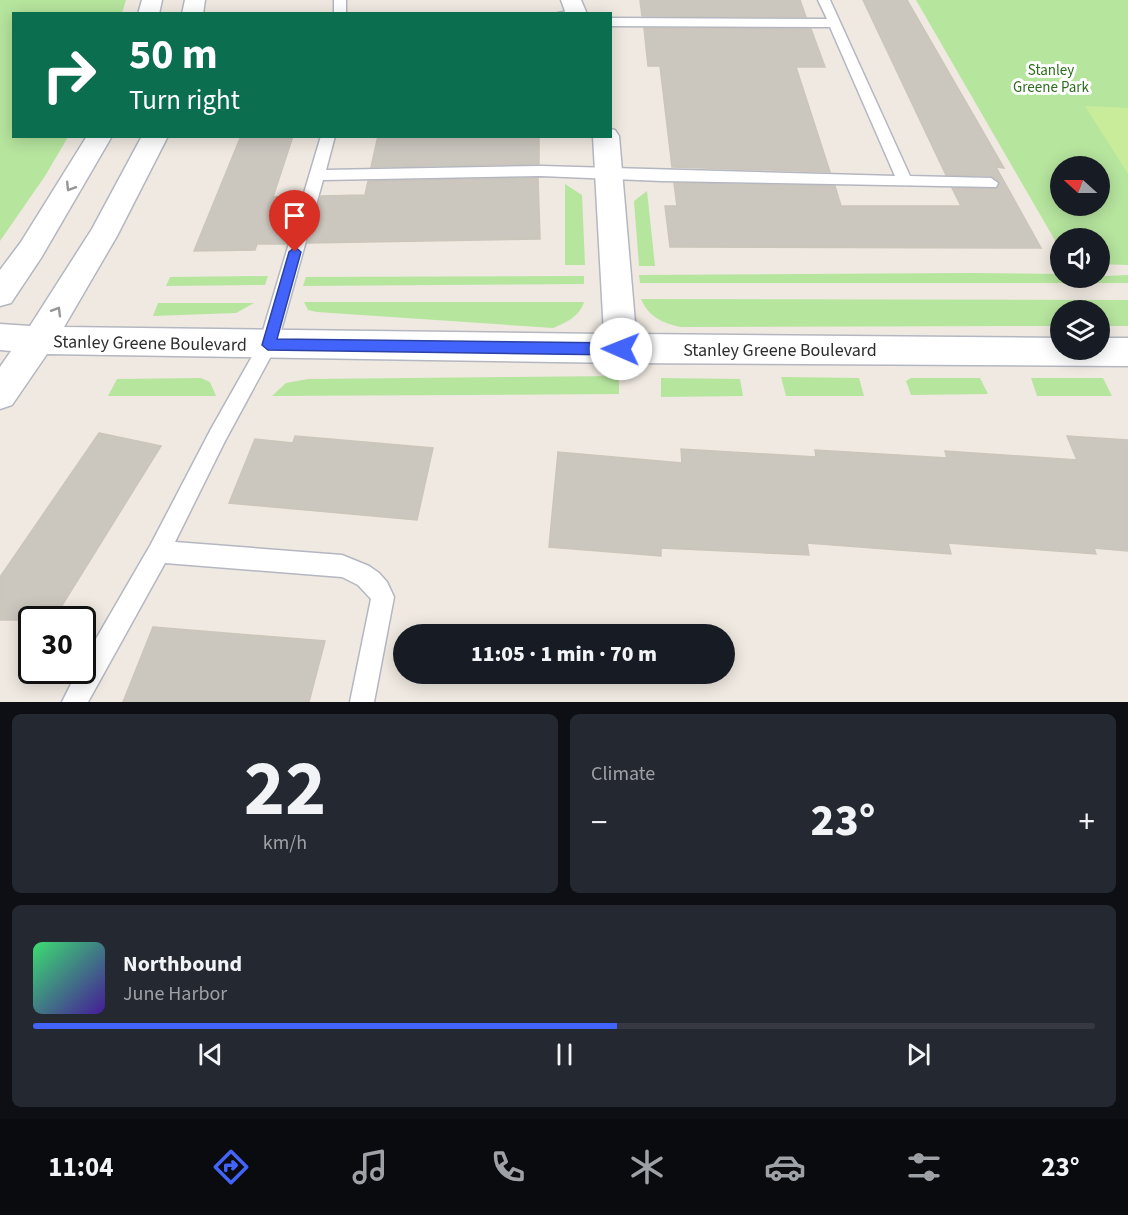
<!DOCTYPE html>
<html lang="en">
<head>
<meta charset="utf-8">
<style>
  body { margin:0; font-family:"Source Sans 3",sans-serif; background:#242831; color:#f1f3f6; height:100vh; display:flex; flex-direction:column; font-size:22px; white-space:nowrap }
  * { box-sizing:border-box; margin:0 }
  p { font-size:20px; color:#9ea1a6 }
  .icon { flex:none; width:33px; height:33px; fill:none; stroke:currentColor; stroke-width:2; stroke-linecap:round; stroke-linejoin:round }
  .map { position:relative; height:702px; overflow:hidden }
  .panel { display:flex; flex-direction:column; gap:12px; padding:12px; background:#0d0f14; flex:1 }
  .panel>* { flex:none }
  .banner { position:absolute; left:12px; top:12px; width:600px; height:126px; border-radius:0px; box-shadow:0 3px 15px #0003; background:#0b6e4f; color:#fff; overflow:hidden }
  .needle { width:39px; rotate:291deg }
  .buttons { position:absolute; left:1050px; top:156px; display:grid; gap:12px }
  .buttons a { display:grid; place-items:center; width:60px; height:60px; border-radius:50%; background:#171b24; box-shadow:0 3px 15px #0003; font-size:30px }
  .speed { position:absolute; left:18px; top:606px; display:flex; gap:12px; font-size:30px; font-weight:700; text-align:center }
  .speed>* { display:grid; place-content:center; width:78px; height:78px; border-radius:50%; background:#171b24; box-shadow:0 3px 15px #0003; line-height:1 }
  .speed .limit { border:3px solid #111; border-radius:9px; background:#fff; color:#111 }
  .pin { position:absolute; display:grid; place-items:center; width:51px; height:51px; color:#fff; margin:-62px -26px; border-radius:50% 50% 50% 0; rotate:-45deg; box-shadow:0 0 6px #0007 }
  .pin .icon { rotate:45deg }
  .me { position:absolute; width:66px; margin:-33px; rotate:271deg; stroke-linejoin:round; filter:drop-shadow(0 0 4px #0008) }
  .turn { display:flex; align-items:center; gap:21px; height:126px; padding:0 18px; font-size:27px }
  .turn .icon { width:78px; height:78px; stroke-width:2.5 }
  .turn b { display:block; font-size:42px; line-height:51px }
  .big { font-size:45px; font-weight:800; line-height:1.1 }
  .panel .widget { flex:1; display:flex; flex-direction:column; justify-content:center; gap:9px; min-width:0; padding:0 21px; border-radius:9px; background:#242831 }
  .panel .dial { align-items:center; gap:0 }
  .dial b { font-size:78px; line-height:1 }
  .song { display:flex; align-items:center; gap:18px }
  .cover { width:72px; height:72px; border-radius:9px; background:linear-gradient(135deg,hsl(140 70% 55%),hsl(260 70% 35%)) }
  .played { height:6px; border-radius:3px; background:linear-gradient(90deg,#4264fb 55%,#363941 55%) }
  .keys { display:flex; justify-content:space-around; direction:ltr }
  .heat { display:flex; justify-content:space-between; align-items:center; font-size:33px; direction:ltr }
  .panel .tiles { flex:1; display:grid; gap:12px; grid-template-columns:1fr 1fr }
  .widget:last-child { grid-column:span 2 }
  .trip { position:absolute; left:393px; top:624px; width:342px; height:60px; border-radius:30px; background:#171b24; box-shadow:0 3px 15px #0003; font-weight:800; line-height:60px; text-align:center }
  .menu { display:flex; height:96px; justify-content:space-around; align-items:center; background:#090b0e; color:#9ea1a6 }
  .menu .icon { width:42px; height:42px }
  .menu .selected { color:#4264fb }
  .menu b { font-size:27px; color:#f1f3f6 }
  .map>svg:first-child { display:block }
  .green { fill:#b6e59e; fill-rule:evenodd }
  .pitch { fill:#c9ec9a }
  .building { fill:#cbc7bf; stroke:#cbc5ba; stroke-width:1.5 }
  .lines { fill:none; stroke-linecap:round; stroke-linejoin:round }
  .service-casing { stroke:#b4b7c1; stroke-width:3 }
  .minor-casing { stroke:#b4b7c1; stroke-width:3 }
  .service { fill:#fff; fill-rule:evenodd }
  .minor { fill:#fff; fill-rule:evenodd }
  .oneway { stroke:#969696 }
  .route { fill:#4264fb; stroke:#2b41a3; stroke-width:1.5 }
  .labels { text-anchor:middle; stroke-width:6; stroke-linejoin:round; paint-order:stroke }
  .far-park-label { font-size:15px; fill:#2c6e1b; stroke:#fff }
  .street-label { font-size:18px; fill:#2e2e2e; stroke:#fff }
</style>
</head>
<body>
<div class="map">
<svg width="1128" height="702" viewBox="0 0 1128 702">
  <rect width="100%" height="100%" fill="#efe9e1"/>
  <g class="green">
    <path d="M 0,0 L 126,0 L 122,13 L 14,14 L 14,136 L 68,137 L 45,176 L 0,241 Z"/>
    <path d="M 916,0 L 1128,0 L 1128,265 L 1100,264 L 1100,238 L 1060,238 L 1060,249 ZM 1060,166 L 1100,166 L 1100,206 L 1060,206 Z"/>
    <path d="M 565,184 L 582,195 L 585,265 L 565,265 Z"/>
    <path d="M 647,191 L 655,266 L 639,266 L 634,201 Z"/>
    <path d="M 971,273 L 1060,274 L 1060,278 L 1128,275 L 1128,283 L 640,283 L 639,275 Z"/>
    <path d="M 268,276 L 265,285 L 166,286 L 170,277 Z"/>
    <path d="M 584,276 L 584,284 L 303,286 L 306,277 Z"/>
    <path d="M 641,299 L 1128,300 L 1128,326 L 1100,326 L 1100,310 L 1060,310 L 1060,326 L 681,327 C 662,323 649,317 641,299 Z"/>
    <path d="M 304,302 L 584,302 C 579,317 567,322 553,328 L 317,312 L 308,310 Z"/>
    <path d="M 158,303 L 254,303 L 236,313 L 153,316 Z"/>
    <path d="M 619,376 L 619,394 L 272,396 L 286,383 L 308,379 Z"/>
    <path d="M 781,377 L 859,378 L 864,396 L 786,396 Z"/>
    <path d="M 201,378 L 210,382 L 216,396 L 108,396 L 117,379 Z"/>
    <path d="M 661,378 L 740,379 L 743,396 L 661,397 Z"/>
    <path d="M 911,378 L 980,378 L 988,394 L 911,395 L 906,381 Z"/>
    <path d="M 1031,378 L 1103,378 L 1112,396 L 1037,396 Z"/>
  </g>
  <path class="pitch" d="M 1085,106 L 1128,108 L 1128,174 Z"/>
  <g class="building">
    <path d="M 640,0 L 800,0 L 806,17 L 642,16 Z"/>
    <path d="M 863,0 L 907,0 L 1004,168 L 996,167 L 1041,248 L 670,247 L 665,206 L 677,206 L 674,183 L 835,186 L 841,206 L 961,206 L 952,188 L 998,188 L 1000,182 L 991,176 L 946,175 Z"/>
    <path d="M 644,28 L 811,29 L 825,67 L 796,67 L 830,172 L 672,167 L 660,66 L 648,66 Z"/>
    <path d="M 241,136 L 293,136 L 273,197 L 301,196 L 287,244 L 257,244 L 255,250 L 194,251 Z"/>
    <path d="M 378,136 L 539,136 L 539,164 L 371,167 Z"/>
    <path d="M 538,178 L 540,239 L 308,243 L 321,196 L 365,195 L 368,181 Z"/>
    <path d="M 99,433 L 161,446 L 53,620 L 0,620 L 0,577 Z"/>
    <path d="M 295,436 L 433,448 L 417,520 L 229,503 L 255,439 L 293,443 Z"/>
    <path d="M 1067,436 L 1128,440 L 1128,551 L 1094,548 L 1096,554 L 948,543 L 951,554 L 807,543 L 809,555 L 661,548 L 661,556 L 549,547 L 558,452 L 682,463 L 681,449 L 816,457 L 815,450 L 947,458 L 945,451 L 1077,460 Z"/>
    <path d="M 153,627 L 325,641 L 309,702 L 123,702 Z"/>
  </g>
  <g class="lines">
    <defs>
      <g id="service">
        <rect x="334" y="0" width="12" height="14"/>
        <path d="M 818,0 L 830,0 L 910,176 L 991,178 L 998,183 L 996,187 L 662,181 L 541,176 L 323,180 L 277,345 L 225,441 L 175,542 L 342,555 L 369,566 L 379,573 L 387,582 L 394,597 L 374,702 L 350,702 L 371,599 L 358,585 L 342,577 L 165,563 L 88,702 L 62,702 L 78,670 L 82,670 L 82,663 L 151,544 L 211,429 L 259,344 L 321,136 L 335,136 L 326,170 L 541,166 L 895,176 L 830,27 L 610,26 L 610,18 L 827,19 Z"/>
        <path d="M 576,9 L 580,10 L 581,14 L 554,14 Z"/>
      </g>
      <g id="minor">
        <path d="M 142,0 L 162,0 L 159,14 L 138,14 Z"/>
        <path d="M 185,0 L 205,0 L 203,14 L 182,14 Z"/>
        <path d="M 561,0 L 581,0 L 587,14 L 566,14 Z"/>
        <path d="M 610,129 L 615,130 L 619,136 L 636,334 L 1060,338 L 1060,350 L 1100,350 L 1100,338 L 1128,338 L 1128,366 L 621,363 L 47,354 L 12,405 L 0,409 L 0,367 L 11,351 L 0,350 L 0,324 L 30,326 L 92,229 L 142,136 L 168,136 L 117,236 L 64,327 L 604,334 L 593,136 L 610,136 Z"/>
        <path d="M 87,136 L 112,136 L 41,258 L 11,303 L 0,306 L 0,270 L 21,242 Z"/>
      </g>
    </defs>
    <use href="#service" class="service-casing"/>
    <use href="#minor" class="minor-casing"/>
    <use href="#service" class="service"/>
    <use href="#minor" class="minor"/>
  </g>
  <defs><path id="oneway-chevron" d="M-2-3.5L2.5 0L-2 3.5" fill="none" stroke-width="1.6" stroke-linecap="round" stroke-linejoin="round" transform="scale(1.5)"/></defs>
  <g class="oneway">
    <use href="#oneway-chevron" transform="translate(70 187) rotate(122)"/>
    <use href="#oneway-chevron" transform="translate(57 311) rotate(-59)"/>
  </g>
  <path class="route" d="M 295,247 L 301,252 L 277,339 L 621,343 L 626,345 L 628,349 L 626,353 L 621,355 L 268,350 L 262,345 L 289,252 Z"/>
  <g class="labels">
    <g class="far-park-label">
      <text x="1051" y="75">Stanley<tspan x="1051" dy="17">Greene Park</tspan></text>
    </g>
    <g class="street-label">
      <text transform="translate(150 343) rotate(1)" y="6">Stanley Greene Boulevard</text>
      <text x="780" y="356">Stanley Greene Boulevard</text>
    </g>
  </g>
</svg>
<div class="buttons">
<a><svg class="needle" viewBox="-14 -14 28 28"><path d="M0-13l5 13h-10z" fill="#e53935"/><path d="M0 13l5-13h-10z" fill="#9ea1a6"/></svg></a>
<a><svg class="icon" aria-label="sound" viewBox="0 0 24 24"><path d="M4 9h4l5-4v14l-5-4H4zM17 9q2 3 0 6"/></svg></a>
<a><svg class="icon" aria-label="layers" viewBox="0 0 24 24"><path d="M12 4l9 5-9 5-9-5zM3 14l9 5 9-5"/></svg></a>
</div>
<div class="speed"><div class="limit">30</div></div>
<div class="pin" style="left:295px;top:252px;background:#d93025"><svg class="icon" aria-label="arrive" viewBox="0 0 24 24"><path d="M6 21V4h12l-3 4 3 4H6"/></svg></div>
<svg class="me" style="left:621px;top:349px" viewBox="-20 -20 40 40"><circle r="19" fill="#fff"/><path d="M0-13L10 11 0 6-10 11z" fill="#4264fb"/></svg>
<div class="trip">11:05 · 1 min · 70 m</div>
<div class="banner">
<div class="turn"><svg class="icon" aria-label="right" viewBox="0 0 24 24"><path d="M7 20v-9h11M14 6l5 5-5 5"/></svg><div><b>50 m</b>Turn right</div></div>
</div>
</div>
<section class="panel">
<div class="tiles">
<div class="widget dial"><b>22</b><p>km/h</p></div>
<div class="widget"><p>Climate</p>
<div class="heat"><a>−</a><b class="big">23°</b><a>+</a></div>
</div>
<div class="widget">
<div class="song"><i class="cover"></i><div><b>Northbound</b><p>June Harbor</p></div></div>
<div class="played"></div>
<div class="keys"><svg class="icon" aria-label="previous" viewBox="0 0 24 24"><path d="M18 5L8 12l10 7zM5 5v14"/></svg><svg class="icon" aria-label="pause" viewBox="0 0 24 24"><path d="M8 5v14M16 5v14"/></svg><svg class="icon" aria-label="next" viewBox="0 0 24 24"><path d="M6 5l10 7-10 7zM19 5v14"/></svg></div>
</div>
</div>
</section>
<nav class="menu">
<b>11:04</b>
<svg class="icon selected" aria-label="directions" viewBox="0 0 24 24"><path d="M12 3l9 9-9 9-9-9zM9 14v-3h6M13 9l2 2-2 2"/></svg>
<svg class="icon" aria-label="music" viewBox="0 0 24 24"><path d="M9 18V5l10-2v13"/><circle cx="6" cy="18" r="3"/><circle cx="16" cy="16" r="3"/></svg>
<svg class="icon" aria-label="phone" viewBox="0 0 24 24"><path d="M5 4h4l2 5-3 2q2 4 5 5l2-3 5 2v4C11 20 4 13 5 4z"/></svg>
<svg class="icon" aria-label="climate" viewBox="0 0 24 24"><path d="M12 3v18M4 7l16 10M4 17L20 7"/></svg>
<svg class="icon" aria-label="car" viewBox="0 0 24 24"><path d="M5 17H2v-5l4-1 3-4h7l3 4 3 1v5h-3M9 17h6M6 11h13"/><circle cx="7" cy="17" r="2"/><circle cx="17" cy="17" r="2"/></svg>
<svg class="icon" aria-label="filters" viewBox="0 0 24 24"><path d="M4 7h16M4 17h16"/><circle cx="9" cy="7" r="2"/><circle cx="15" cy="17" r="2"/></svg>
<b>23°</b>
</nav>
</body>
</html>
